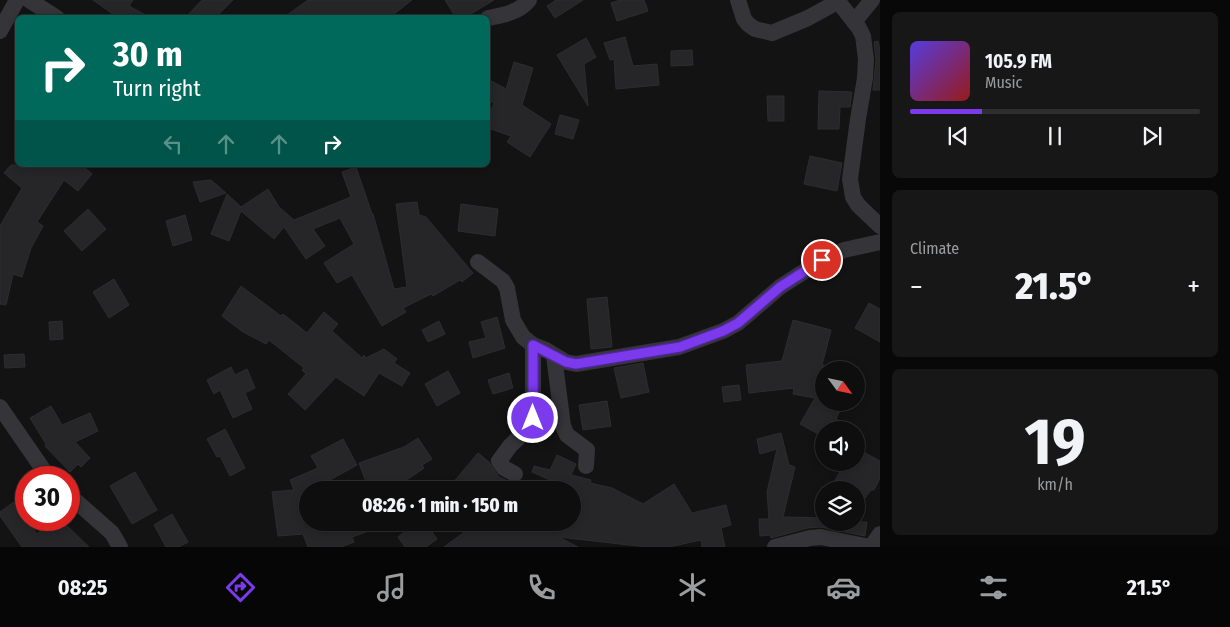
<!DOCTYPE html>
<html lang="en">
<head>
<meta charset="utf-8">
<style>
  body { margin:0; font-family:"Fira Sans Condensed",sans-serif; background:#171718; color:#f1f3f6; height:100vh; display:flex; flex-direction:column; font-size:19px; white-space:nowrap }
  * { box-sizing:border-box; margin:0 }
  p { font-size:16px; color:#9b9c9e }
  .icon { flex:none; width:28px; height:28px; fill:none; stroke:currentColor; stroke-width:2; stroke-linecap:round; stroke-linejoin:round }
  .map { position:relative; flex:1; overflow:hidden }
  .drawer { display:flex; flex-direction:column; gap:12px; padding:12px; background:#080808; width:350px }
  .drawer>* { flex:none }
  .top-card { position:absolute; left:15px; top:15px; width:475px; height:152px; border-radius:8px; box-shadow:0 2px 8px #0003,0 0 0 1px #2e2e2f; background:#00695c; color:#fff; overflow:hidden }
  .needle { width:32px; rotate:123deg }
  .tools { position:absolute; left:815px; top:361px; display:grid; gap:10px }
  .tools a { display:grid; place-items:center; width:50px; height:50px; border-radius:50%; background:#0e0e0f; box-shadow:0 2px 8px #0003,0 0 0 1px #2e2e2f; font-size:25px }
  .speed { position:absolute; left:15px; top:466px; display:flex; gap:10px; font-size:25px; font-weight:700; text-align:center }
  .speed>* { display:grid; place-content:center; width:65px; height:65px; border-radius:50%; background:#0e0e0f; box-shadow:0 2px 8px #0003,0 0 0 1px #2e2e2f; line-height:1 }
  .speed .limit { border:8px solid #d22; background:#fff; color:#111 }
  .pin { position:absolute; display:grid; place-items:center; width:42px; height:42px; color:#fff; margin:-21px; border:2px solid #fff; border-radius:50%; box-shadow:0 1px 5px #0007 }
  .me { position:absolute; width:55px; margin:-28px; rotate:0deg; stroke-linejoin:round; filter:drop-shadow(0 0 4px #0008) }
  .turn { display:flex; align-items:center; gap:18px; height:105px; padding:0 15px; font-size:22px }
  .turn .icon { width:65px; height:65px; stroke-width:2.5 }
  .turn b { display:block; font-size:35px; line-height:42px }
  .lanes { display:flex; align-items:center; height:48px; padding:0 15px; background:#0003; justify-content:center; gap:25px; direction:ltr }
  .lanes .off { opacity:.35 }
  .big { font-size:38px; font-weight:800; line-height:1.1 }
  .drawer .card { flex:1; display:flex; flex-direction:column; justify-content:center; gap:8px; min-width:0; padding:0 18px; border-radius:8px; background:#171718 }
  .drawer .dial { align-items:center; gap:0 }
  .dial b { font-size:65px; line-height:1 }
  .song { display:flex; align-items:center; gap:15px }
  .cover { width:60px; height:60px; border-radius:8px; background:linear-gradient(135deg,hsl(250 70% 55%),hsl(0 70% 35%)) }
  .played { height:5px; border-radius:2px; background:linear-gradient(90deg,#7c3aed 25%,#2e2e2f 25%) }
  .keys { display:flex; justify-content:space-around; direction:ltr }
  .heat { display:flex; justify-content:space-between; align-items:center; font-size:28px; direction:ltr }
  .trip { position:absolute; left:299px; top:481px; width:282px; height:50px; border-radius:25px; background:#0e0e0f; box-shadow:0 2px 8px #0003,0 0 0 1px #2e2e2f; font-weight:800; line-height:50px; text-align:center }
  .tab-bar { display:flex; height:80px; justify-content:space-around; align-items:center; background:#060606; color:#9b9c9e }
  .tab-bar .icon { width:35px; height:35px }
  .tab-bar .on { color:#7c3aed }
  .tab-bar b { font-size:22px; color:#f1f3f6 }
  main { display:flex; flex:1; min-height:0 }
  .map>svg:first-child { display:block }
  .building { fill:#262628; stroke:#2d2d30 }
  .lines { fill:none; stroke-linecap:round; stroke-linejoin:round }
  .minor { stroke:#343439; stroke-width:16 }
  .route-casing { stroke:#51269a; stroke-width:12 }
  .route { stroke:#7c3aed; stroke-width:9 }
</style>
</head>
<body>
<main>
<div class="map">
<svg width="880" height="547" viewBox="0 0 880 547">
  <rect width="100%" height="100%" fill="#131314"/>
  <g class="building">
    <path d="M 93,0 L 133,0 L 129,6 L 151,18 L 117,17 Z"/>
    <path d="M 202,0 L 233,0 L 215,18 L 185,18 Z"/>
    <path d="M 308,0 L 412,0 L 389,18 L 283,18 Z"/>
    <path d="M 445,0 L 494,0 L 464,18 L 456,18 Z"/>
    <path d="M 556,0 L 583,0 L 555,18 L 547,6 Z"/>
    <path d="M 620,0 L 644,0 L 648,11 L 617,21 L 611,3 Z"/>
    <path d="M 625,37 L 633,66 L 657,64 L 659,85 L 616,89 L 614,59 L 610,60 L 604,43 Z"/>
    <path d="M 586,38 L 596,57 L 584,64 L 588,106 L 557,55 Z"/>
    <path d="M 878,41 L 880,50 L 880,90 L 873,90 L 876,60 L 874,42 Z"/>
    <path d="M 692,50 L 693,65 L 671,66 L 671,51 Z"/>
    <path d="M 514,62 L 533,68 L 522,105 L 551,124 L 530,157 L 507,142 L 511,136 L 488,128 L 488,119 L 494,103 L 488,100 L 488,79 L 506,89 Z"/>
    <path d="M 819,91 L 852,92 L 850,107 L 840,107 L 839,129 L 818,129 Z"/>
    <path d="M 767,96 L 784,96 L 784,121 L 768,121 Z"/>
    <path d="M 560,115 L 579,120 L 573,139 L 555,134 Z"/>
    <path d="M 810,156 L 842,163 L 837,191 L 804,184 Z"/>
    <path d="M 11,165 L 82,165 L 92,174 L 78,191 L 64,180 L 37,222 L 43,226 L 31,248 L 22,277 L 13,274 L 6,305 L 0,304 L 0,226 L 22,188 L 4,173 Z"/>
    <path d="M 356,167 L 372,214 L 373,214 L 394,289 L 407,287 L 396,204 L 417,202 L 419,215 L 426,217 L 473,273 L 462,282 L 460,280 L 433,296 L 431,294 L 403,308 L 406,312 L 382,326 L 352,275 L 337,283 L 324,263 L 354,244 L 340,218 L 313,229 L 325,246 L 306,259 L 284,227 L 274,239 L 241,211 L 229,241 L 211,234 L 227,194 L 241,207 L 268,189 L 279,207 L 294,220 L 351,197 L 342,172 Z"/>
    <path d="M 211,180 L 226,193 L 200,202 L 193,182 Z"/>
    <path d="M 461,204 L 498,209 L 495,236 L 458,231 Z"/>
    <path d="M 88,209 L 106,229 L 82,251 L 64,231 Z"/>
    <path d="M 185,215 L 192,240 L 173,246 L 166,221 Z"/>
    <path d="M 114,279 L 129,305 L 109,318 L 93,292 Z"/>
    <path d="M 241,286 L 281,316 L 283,314 L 307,333 L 324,312 L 338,324 L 332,331 L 362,358 L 364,355 L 366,358 L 384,349 L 397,359 L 394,363 L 410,373 L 402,386 L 379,373 L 364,396 L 336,377 L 305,410 L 288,394 L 306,374 L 302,370 L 304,368 L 269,340 L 266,344 L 243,332 L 222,316 Z"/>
    <path d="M 607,297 L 612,347 L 591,349 L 587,299 Z"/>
    <path d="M 869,303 L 880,309 L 880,342 L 855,328 Z"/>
    <path d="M 497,317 L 505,348 L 473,358 L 469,342 L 486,338 L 481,322 Z"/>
    <path d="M 793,320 L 831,330 L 822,365 L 824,365 L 824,402 L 844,402 L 836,419 L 856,430 L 824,430 L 824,437 L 800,424 L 815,398 L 793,394 L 794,388 L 749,393 L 746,365 L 782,361 Z"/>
    <path d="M 62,321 L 63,339 L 50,340 L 49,322 Z"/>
    <path d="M 439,321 L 445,334 L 428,342 L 422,330 Z"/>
    <path d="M 24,354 L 25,367 L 5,368 L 4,355 Z"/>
    <path d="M 643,363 L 649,392 L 621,398 L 614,368 Z"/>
    <path d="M 231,367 L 235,375 L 247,369 L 255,388 L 245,393 L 252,409 L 233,418 L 220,390 L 214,394 L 207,380 Z"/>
    <path d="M 448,371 L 460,393 L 437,406 L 425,384 Z"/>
    <path d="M 509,373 L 513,388 L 493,394 L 488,380 Z"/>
    <path d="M 739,385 L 741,400 L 724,402 L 722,387 Z"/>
    <path d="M 607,401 L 611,426 L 583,430 L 579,405 Z"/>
    <path d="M 51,406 L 62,425 L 90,413 L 98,431 L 75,442 L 90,458 L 81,467 L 78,464 L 70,472 L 45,446 L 46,444 L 30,418 Z"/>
    <path d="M 225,429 L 245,468 L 230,476 L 220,456 L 217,457 L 207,439 Z"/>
    <path d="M 781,433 L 789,465 L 795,467 L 783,517 L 824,518 L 824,522 L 867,522 L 865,536 L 820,527 L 808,528 L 771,538 L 770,535 L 760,536 L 759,519 L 769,519 L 767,492 L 777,449 L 760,454 L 757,439 Z"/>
    <path d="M 418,438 L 432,459 L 422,465 L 424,468 L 392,490 L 369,490 L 359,463 L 404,447 Z"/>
    <path d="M 343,439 L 357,465 L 312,490 L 308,490 L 308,522 L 388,522 L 388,524 L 352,537 L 354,542 L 341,547 L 308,547 L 303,534 L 278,536 L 272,492 L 294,490 L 290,480 L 318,468 L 311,456 Z"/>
    <path d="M 856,448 L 880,461 L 880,478 L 874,490 L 871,490 L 856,510 L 856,490 L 829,490 L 846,462 L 856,462 Z"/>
    <path d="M 478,453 L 489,462 L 499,477 L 514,484 L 521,490 L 447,490 Z"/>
    <path d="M 557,455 L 576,464 L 571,475 L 591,480 L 590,483 L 612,488 L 643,504 L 674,484 L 692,513 L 726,505 L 731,525 L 721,528 L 725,547 L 702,547 L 701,540 L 669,547 L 646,547 L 559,537 L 578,547 L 444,547 L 471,527 L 473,530 L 507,525 L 507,522 L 572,522 L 572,490 L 532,472 L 534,466 L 550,470 Z"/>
    <path d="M 135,472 L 157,510 L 132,524 L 110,486 Z"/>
    <path d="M 14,502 L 37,534 L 51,520 L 61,520 L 89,547 L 22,547 L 0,516 L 0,512 Z"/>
    <path d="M 172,514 L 188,542 L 179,547 L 166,547 L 154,525 Z"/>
    <path d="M 417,522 L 425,522 L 437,539 L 426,547 L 405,547 L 398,537 Z"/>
  </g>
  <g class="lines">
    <g class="minor">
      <path d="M 29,0 L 57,18"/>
      <path d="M 738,0 L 744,19 L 748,24 L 755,29 L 772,33 L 808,18 L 839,1"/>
      <path d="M 837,0 L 859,28 L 863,36 L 866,59 L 865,78 L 858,119 L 850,179 L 853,197 L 858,205 L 880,226"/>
      <path d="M 488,18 C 503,15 518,13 529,0"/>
      <path d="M 854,22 L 872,0"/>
      <path d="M 0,31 L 17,0"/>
      <path d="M 478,262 L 503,281 L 507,288 L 513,320 L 523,337 L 533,345 L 546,350 L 566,362 L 576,364 L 679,347 L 723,331 L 738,323 L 780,287 L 822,260 L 844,250 L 880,242"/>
      <path d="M 554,356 L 563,426 L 567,435 L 587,450 L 586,466"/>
      <path d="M 0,407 L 49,478"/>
      <path d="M 515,474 L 504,468 L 499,461 L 510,446 L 529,428 L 533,418 L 533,345"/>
      <path d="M 69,495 L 112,533 L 120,547"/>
      <path d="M 775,547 L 810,538 L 821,537 L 870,547"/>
      <path d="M 871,547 L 880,534"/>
    </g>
  </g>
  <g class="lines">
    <defs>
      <path id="route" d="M 533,418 L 533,345 L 566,362 L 576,364 L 680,347 L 723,331 L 738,323 L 780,287 L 822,260"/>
    </defs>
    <use href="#route" class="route-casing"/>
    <use href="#route" class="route"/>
  </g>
</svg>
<div class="tools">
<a><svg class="needle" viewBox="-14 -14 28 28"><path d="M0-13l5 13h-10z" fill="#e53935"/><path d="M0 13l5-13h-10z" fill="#9b9c9e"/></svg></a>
<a><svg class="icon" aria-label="sound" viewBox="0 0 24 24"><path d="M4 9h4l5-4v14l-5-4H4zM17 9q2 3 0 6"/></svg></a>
<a><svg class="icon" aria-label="layers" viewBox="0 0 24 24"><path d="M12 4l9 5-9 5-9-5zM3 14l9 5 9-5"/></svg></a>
</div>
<div class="speed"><div class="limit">30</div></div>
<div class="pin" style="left:822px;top:260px;background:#d93025"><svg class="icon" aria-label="arrive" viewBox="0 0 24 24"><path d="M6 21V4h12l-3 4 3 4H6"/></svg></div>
<svg class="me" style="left:533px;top:418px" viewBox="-20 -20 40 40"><circle r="17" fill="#7c3aed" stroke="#fff" stroke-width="3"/><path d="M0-11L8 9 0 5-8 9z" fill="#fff"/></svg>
<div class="trip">08:26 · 1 min · 150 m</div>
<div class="top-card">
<div class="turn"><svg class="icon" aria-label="right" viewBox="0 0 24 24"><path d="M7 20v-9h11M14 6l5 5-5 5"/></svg><div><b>30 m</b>Turn right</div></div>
<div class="lanes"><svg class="icon off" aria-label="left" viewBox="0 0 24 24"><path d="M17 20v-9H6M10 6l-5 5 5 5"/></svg><svg class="icon off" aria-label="ahead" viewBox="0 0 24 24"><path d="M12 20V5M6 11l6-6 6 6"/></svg><svg class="icon off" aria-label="ahead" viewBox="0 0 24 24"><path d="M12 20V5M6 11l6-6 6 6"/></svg><svg class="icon" aria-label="right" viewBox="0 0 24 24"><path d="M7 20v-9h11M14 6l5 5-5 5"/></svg></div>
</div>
</div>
<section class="drawer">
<div class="card">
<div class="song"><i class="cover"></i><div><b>105.9 FM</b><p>Music</p></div></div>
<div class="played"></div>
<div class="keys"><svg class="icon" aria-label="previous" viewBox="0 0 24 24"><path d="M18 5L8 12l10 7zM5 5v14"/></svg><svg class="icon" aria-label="pause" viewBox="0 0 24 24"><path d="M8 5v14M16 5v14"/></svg><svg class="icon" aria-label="next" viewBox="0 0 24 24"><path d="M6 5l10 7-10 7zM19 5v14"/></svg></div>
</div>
<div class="card"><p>Climate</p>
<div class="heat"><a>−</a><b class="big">21.5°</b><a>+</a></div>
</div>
<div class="card dial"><b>19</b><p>km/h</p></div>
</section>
</main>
<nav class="tab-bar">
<b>08:25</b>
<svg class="icon on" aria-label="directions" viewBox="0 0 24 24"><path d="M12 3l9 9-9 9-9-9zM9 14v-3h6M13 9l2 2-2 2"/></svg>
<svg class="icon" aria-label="music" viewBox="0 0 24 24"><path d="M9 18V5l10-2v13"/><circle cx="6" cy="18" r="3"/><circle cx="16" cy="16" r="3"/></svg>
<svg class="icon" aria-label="phone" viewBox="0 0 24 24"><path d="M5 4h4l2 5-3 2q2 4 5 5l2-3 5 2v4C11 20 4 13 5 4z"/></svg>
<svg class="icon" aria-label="climate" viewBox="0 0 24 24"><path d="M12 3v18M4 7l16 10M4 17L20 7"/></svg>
<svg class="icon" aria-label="car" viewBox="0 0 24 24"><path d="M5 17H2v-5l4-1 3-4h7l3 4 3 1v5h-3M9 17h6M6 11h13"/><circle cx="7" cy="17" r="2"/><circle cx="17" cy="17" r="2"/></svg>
<svg class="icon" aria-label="filters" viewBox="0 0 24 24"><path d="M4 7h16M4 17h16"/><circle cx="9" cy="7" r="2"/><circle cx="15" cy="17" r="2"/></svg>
<b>21.5°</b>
</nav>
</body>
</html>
